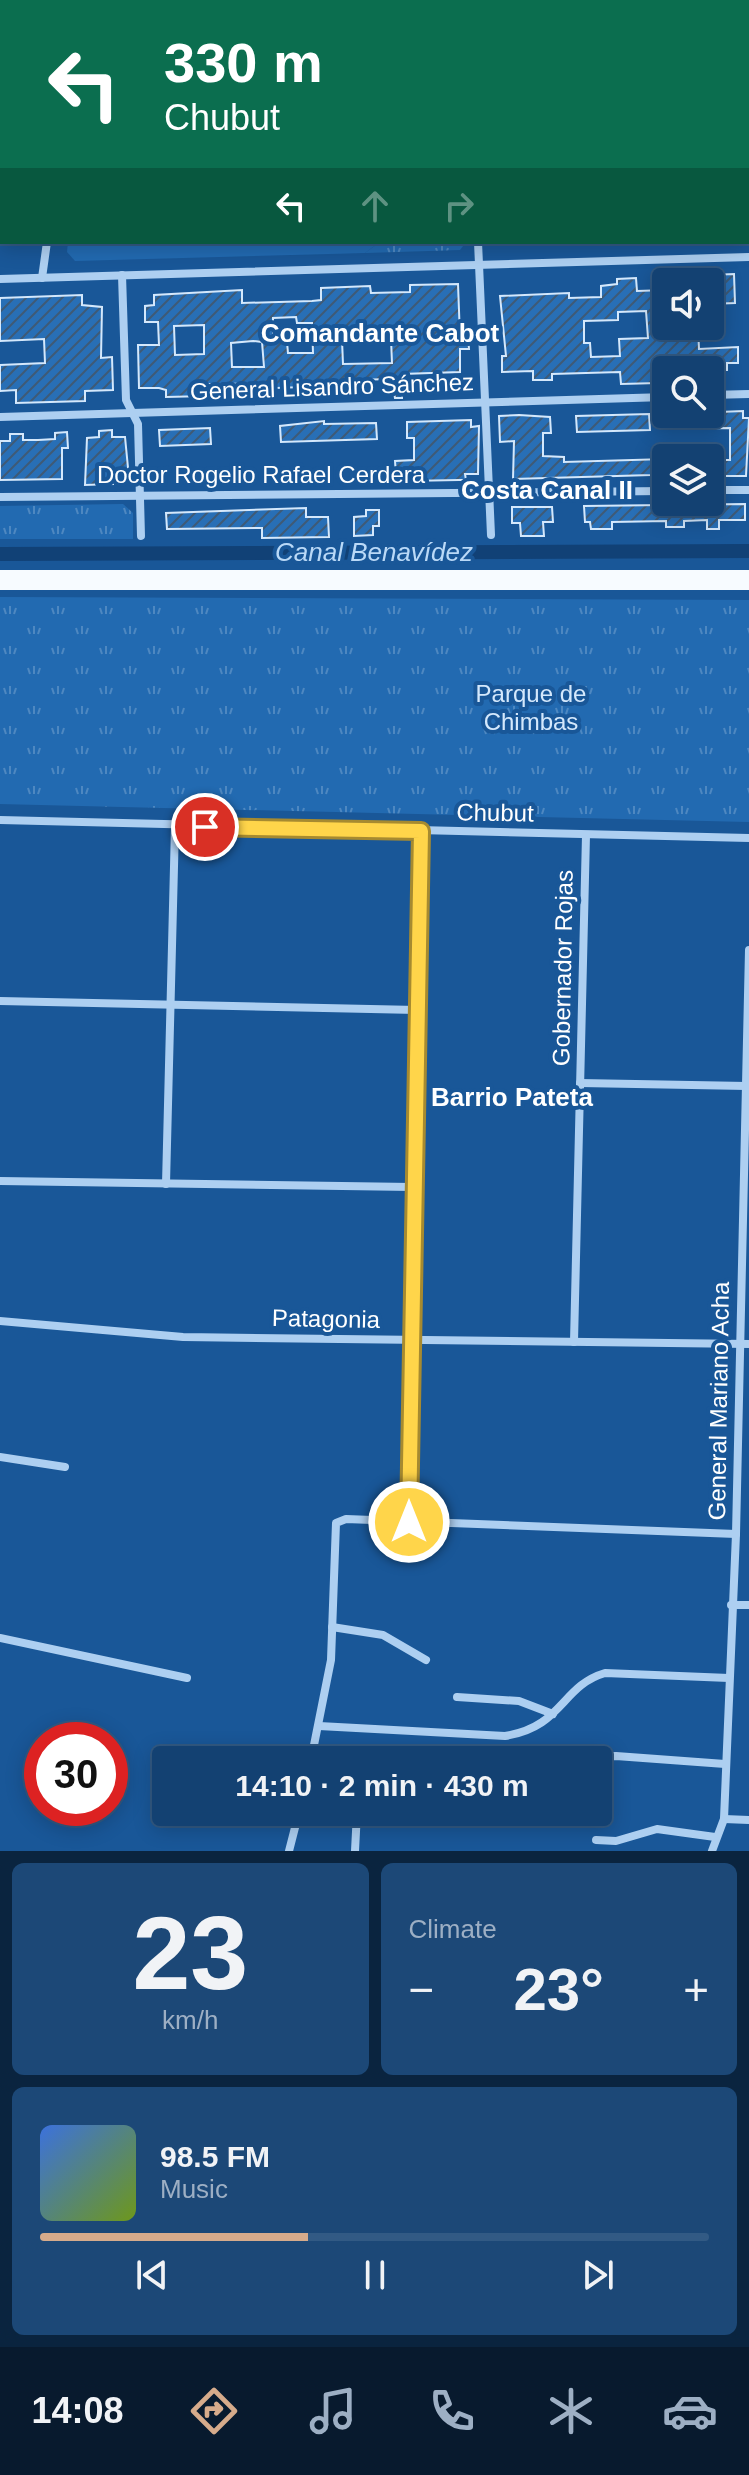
<!DOCTYPE html>
<html lang="en">
<head>
<meta charset="utf-8">
<style>
  body { margin:0; font-family:Arial,sans-serif; background:#1c4877; color:#f1f3f6; height:100vh; display:flex; flex-direction:column; font-size:30px; white-space:nowrap }
  * { box-sizing:border-box; margin:0 }
  p { font-size:26px; color:#9dafc4 }
  .icon { flex:none; width:44px; height:44px; fill:none; stroke:currentColor; stroke-width:2; stroke-linecap:round; stroke-linejoin:round }
  .map { position:relative; height:1851px; overflow:hidden }
  .side { display:flex; flex-direction:column; gap:12px; padding:12px; background:#0a243f; flex:1 }
  .side>* { flex:none }
  .top-card { position:absolute; left:0px; top:0px; width:750px; height:244px; box-shadow:0 4px 20px #0003,0 0 0 2px #325a84; background:#0b6e4f; color:#fff; overflow:hidden }
  .controls { position:absolute; left:652px; top:268px; display:grid; gap:16px }
  .controls a { display:grid; place-items:center; width:72px; height:72px; border-radius:8px; background:#134172; box-shadow:0 4px 20px #0003,0 0 0 2px #325a84; font-size:40px }
  .speed { position:absolute; left:24px; top:1722px; display:flex; gap:16px; font-size:40px; font-weight:700; text-align:center }
  .speed>* { display:grid; place-content:center; width:104px; height:104px; border-radius:50%; background:#134172; box-shadow:0 4px 20px #0003,0 0 0 2px #325a84; line-height:1 }
  .speed .limit { border:12px solid #d22; background:#fff; color:#111 }
  .pin { position:absolute; display:grid; place-items:center; width:68px; height:68px; color:#fff; margin:-34px; border:4px solid #fff; border-radius:50%; box-shadow:0 2px 8px #0007 }
  .me { position:absolute; width:88px; margin:-44px; rotate:0deg; stroke-linejoin:round; filter:drop-shadow(0 0 6px #0008) }
  .turn { display:flex; align-items:center; gap:28px; height:168px; padding:0 32px; font-size:36px }
  .turn .icon { width:104px; height:104px; stroke-width:2.5 }
  .turn b { display:block; font-size:56px; line-height:68px }
  .lanes { display:flex; align-items:center; height:76px; padding:0 32px; background:#0003; justify-content:center; gap:40px; direction:ltr }
  .lanes .off { opacity:.35 }
  .big { font-size:60px; font-weight:800; line-height:1.1 }
  .side .tile { flex:1; display:flex; flex-direction:column; justify-content:center; gap:12px; min-width:0; padding:0 28px; border-radius:12px; background:#1c4877 }
  .side .dial { align-items:center; gap:0 }
  .dial b { font-size:104px; line-height:1 }
  .song { display:flex; align-items:center; gap:24px }
  .cover { width:96px; height:96px; border-radius:12px; background:linear-gradient(135deg,hsl(220 70% 55%),hsl(80 70% 35%)) }
  .played { height:8px; border-radius:4px; background:linear-gradient(90deg,#d6ab8b 40%,#325a84 40%) }
  .keys { display:flex; justify-content:space-around; direction:ltr }
  .heat { display:flex; justify-content:space-between; align-items:center; font-size:44px; direction:ltr }
  .side .tiles { flex:1; display:grid; gap:12px; grid-template-columns:1fr 1fr }
  .tile:last-child { grid-column:span 2 }
  .trip { position:absolute; left:152px; top:1746px; width:460px; height:80px; border-radius:8px; background:#134172; box-shadow:0 4px 20px #0003,0 0 0 2px #325a84; font-weight:800; line-height:80px; text-align:center }
  .dock { display:flex; height:128px; justify-content:space-around; align-items:center; background:#081a2e; color:#9dafc4 }
  .dock .icon { width:56px; height:56px }
  .dock .selected { color:#d6ab8b }
  .dock b { font-size:36px; color:#f1f3f6 }
  .map>svg:first-child { display:block }
  .grass { fill:#226ab1 }
  .park { fill:url(#park-tufts) }
  .lines { fill:none; stroke-linecap:round; stroke-linejoin:round }
  .canal { stroke:#114176; stroke-width:14 }
  .building { fill:url(#building-hatch); stroke:#d4e8fc; stroke-width:2; fill-rule:evenodd }
  .street { stroke:#adcff1; stroke-width:8 }
  .primary { stroke:#f7fbff; stroke-width:20 }
  .route-casing { stroke:#a68a30; stroke-width:20 }
  .route { stroke:#ffd54a; stroke-width:14 }
  .labels { text-anchor:middle; stroke-width:8; stroke-linejoin:round; paint-order:stroke }
  .street-label { font-size:24px; fill:#fff; stroke:#195798 }
  .park-label { font-size:24px; fill:#d4e8fc; stroke:#195798 }
  .neighbourhood-label { font-size:26px; font-weight:bold; fill:#fff; stroke:#195798 }
  .water-label { font-size:26px; font-style:italic; fill:#bad9f7; stroke:#195798 }
</style>
</head>
<body>
<div class="map">
<svg width="749" height="1851" viewBox="0 0 749 1851">
  <defs>
    <pattern id="park-tufts" width="24" height="20" patternUnits="userSpaceOnUse" patternTransform="scale(2)"><rect width="24" height="20" fill="#226ab1"/><path d="M3 7l-1-3M5 7V3M7 7l1-3M15 17l-1-3M17 17v-4M19 17l1-3" fill="none" stroke="#4e88c1"/></pattern>
    <pattern id="building-hatch" width="6" height="6" patternUnits="userSpaceOnUse" patternTransform="scale(2)"><rect width="6" height="6" fill="#286fb6"/><path d="M-1 1l2-2M0 6l6-6M5 7l2-2" fill="none" stroke="#3e5a76"/></pattern>
  </defs>
  <rect width="100%" height="100%" fill="#195798"/>
  <path class="grass" d="M 68,242 L 380,242 L 365,253 L 75,261 L 67,252 Z"/>
  <g class="park">
    <path d="M 380,242 L 466,242 L 460,250 L 365,253 Z"/>
    <path d="M 123,504 L 133,513 L 133,539 L 0,539 L 0,506 Z"/>
    <path d="M 0,597 L 749,600 L 749,822 L 0,804 Z"/>
  </g>
  <g class="lines">
    <path class="canal" d="M 0,554 L 749,551"/>
  </g>
  <g class="building">
    <path d="M 734,274 L 735,303 L 710,304 L 710,275 Z"/>
    <path d="M 636,278 L 637,291 L 666,290 L 666,326 L 698,326 L 699,349 L 738,347 L 738,363 L 727,363 L 727,370 L 658,370 L 658,383 L 621,384 L 620,372 L 552,374 L 552,380 L 533,380 L 533,371 L 502,372 L 502,356 L 506,356 L 500,296 L 569,293 L 569,298 L 601,297 L 601,286 L 617,284 L 617,279 ZM 646,311 L 648,338 L 619,339 L 620,356 L 591,357 L 590,343 L 584,343 L 584,321 L 618,320 L 618,312 Z"/>
    <path d="M 458,284 L 460,337 L 468,337 L 469,349 L 460,349 L 460,372 L 402,374 L 402,398 L 395,398 L 391,379 L 353,380 L 354,392 L 304,394 L 304,387 L 275,388 L 274,383 L 225,384 L 205,384 L 206,396 L 166,397 L 166,390 L 159,388 L 139,388 L 138,345 L 159,345 L 158,322 L 145,322 L 145,306 L 154,305 L 154,295 L 242,290 L 242,303 L 312,301 L 321,300 L 321,288 L 370,286 L 371,293 L 410,292 L 410,285 ZM 296,317 L 297,323 L 312,323 L 313,353 L 288,353 L 287,342 L 273,341 L 273,318 ZM 204,325 L 204,354 L 175,355 L 174,326 ZM 391,339 L 392,363 L 343,364 L 342,340 ZM 253,341 L 262,342 L 264,367 L 232,367 L 231,343 Z"/>
    <path d="M 82,295 L 82,305 L 102,307 L 101,358 L 112,357 L 113,390 L 85,391 L 85,401 L 16,403 L 16,390 L 0,391 L 0,365 L 45,363 L 44,339 L 0,341 L 0,298 Z"/>
    <path d="M 743,411 L 743,418 L 749,418 L 746,476 L 718,476 L 717,460 L 730,460 L 730,428 L 671,429 L 671,414 Z"/>
    <path d="M 649,414 L 650,430 L 577,432 L 576,416 Z"/>
    <path d="M 519,415 L 550,417 L 551,433 L 543,433 L 543,456 L 564,457 L 564,462 L 666,459 L 666,470 L 651,471 L 651,475 L 513,479 L 514,441 L 500,442 L 499,416 Z"/>
    <path d="M 471,420 L 471,427 L 479,426 L 478,474 L 465,474 L 466,480 L 459,480 L 408,481 L 408,475 L 396,475 L 395,461 L 414,460 L 414,438 L 407,438 L 407,422 Z"/>
    <path d="M 324,421 L 324,424 L 376,423 L 377,439 L 281,442 L 280,426 Z"/>
    <path d="M 210,428 L 211,444 L 160,446 L 159,430 Z"/>
    <path d="M 112,430 L 112,437 L 125,437 L 129,478 L 113,478 L 113,484 L 85,485 L 87,438 L 99,437 L 99,431 Z"/>
    <path d="M 67,432 L 68,448 L 62,448 L 62,479 L 0,480 L 0,441 L 10,441 L 10,434 L 23,434 L 23,440 L 38,440 L 55,439 L 55,433 Z"/>
    <path d="M 745,504 L 745,520 L 719,520 L 719,529 L 707,529 L 707,520 L 684,521 L 684,527 L 666,527 L 666,521 L 612,522 L 612,529 L 591,529 L 590,522 L 585,522 L 584,506 Z"/>
    <path d="M 512,507 L 552,507 L 553,522 L 543,522 L 544,536 L 521,536 L 520,523 L 512,523 Z"/>
    <path d="M 306,508 L 306,517 L 328,517 L 329,537 L 262,538 L 262,528 L 167,529 L 166,513 Z"/>
    <path d="M 366,510 L 379,510 L 379,526 L 373,526 L 373,535 L 354,536 L 354,517 L 366,516 Z"/>
  </g>
  <g class="lines">
    <g class="street">
      <path d="M 83,2 L 83,0"/>
      <path d="M 239,2 L 239,0"/>
      <path d="M 315,2 L 318,0"/>
      <path d="M 748,127 L 749,128"/>
      <path d="M 478,242 L 491,535"/>
      <path d="M 122,275 L 126,400 L 138,424 L 141,536"/>
      <path d="M 42,278 L 47,242"/>
      <path d="M 0,279 L 749,257"/>
      <path d="M 710,395 L 749,394"/>
      <path d="M 0,417 L 666,397"/>
      <path d="M 710,490 L 749,490"/>
      <path d="M 0,497 L 666,491"/>
      <path d="M 0,820 L 749,838"/>
      <path d="M 0,1001 L 417,1010"/>
      <path d="M 580,1083 L 747,1086"/>
      <path d="M 0,1181 L 412,1187"/>
      <path d="M 166,1184 L 175,827"/>
      <path d="M 0,1321 L 183,1337 L 749,1344"/>
      <path d="M 574,1342 L 586,835"/>
      <path d="M 0,1457 L 65,1467"/>
      <path d="M 409,1522 L 421,831"/>
      <path d="M 731,1605 L 749,1605"/>
      <path d="M 332,1627 L 383,1635 L 426,1660"/>
      <path d="M 0,1638 L 187,1678"/>
      <path d="M 457,1697 L 519,1701 L 553,1714"/>
      <path d="M 319,1726 L 505,1736 C 563,1727 561,1686 605,1673 L 729,1678"/>
      <path d="M 564,1758 L 616,1756 L 725,1764"/>
      <path d="M 311,1760 L 331,1660 L 336,1523 L 346,1519 L 736,1534"/>
      <path d="M 724,1819 L 749,1820"/>
      <path d="M 596,1840 L 616,1841 L 657,1829 L 715,1837"/>
      <path d="M 289,1851 L 299,1812"/>
      <path d="M 355,1851 L 357,1812"/>
      <path d="M 712,1851 L 724,1819 L 736,1534 L 749,950"/>
    </g>
    <path class="primary" d="M 0,580 L 749,580"/>
  </g>
  <g class="lines">
    <defs>
      <path id="route" d="M 205,827 L 421,831 L 409,1522"/>
    </defs>
    <use href="#route" class="route-casing"/>
    <use href="#route" class="route"/>
  </g>
  <g class="labels">
    <g class="street-label">
      <text transform="translate(332 387) rotate(-2)" y="8">General Lisandro Sánchez</text>
      <text x="261" y="483">Doctor Rogelio Rafael Cerdera</text>
      <text transform="translate(495 813) rotate(1)" y="8">Chubut</text>
      <text transform="translate(563 968) rotate(-89)" y="8">Gobernador Rojas</text>
      <text transform="translate(326 1319) rotate(1)" y="8">Patagonia</text>
      <text transform="translate(719 1401) rotate(-89)" y="8">General Mariano Acha</text>
    </g>
    <g class="park-label">
      <text x="531" y="702">Parque de<tspan x="531" dy="28">Chimbas</tspan></text>
    </g>
    <g class="neighbourhood-label">
      <text x="380" y="342">Comandante Cabot</text>
      <text x="547" y="499">Costa Canal II</text>
      <text x="512" y="1106">Barrio Pateta</text>
    </g>
    <g class="water-label">
      <text x="374" y="561">Canal Benavídez</text>
    </g>
  </g>
</svg>
<div class="controls">
<a><svg class="icon" aria-label="sound" viewBox="0 0 24 24"><path d="M4 9h4l5-4v14l-5-4H4zM17 9q2 3 0 6"/></svg></a>
<a><svg class="icon" aria-label="search" viewBox="0 0 24 24"><circle cx="10" cy="10" r="6"/><path d="M15 15l6 6"/></svg></a>
<a><svg class="icon" aria-label="layers" viewBox="0 0 24 24"><path d="M12 4l9 5-9 5-9-5zM3 14l9 5 9-5"/></svg></a>
</div>
<div class="speed"><div class="limit">30</div></div>
<div class="pin" style="left:205px;top:827px;background:#d93025"><svg class="icon" aria-label="arrive" viewBox="0 0 24 24"><path d="M6 21V4h12l-3 4 3 4H6"/></svg></div>
<svg class="me" style="left:409px;top:1522px" viewBox="-20 -20 40 40"><circle r="17" fill="#ffd54a" stroke="#fff" stroke-width="3"/><path d="M0-11L8 9 0 5-8 9z" fill="#fff"/></svg>
<div class="trip">14:10 · 2 min · 430 m</div>
<div class="top-card">
<div class="turn"><svg class="icon" aria-label="left" viewBox="0 0 24 24"><path d="M17 20v-9H6M10 6l-5 5 5 5"/></svg><div><b>330 m</b>Chubut</div></div>
<div class="lanes"><svg class="icon" aria-label="left" viewBox="0 0 24 24"><path d="M17 20v-9H6M10 6l-5 5 5 5"/></svg><svg class="icon off" aria-label="ahead" viewBox="0 0 24 24"><path d="M12 20V5M6 11l6-6 6 6"/></svg><svg class="icon off" aria-label="right" viewBox="0 0 24 24"><path d="M7 20v-9h11M14 6l5 5-5 5"/></svg></div>
</div>
</div>
<section class="side">
<div class="tiles">
<div class="tile dial"><b>23</b><p>km/h</p></div>
<div class="tile"><p>Climate</p>
<div class="heat"><a>−</a><b class="big">23°</b><a>+</a></div>
</div>
<div class="tile">
<div class="song"><i class="cover"></i><div><b>98.5 FM</b><p>Music</p></div></div>
<div class="played"></div>
<div class="keys"><svg class="icon" aria-label="previous" viewBox="0 0 24 24"><path d="M18 5L8 12l10 7zM5 5v14"/></svg><svg class="icon" aria-label="pause" viewBox="0 0 24 24"><path d="M8 5v14M16 5v14"/></svg><svg class="icon" aria-label="next" viewBox="0 0 24 24"><path d="M6 5l10 7-10 7zM19 5v14"/></svg></div>
</div>
</div>
</section>
<nav class="dock">
<b>14:08</b>
<svg class="icon selected" aria-label="directions" viewBox="0 0 24 24"><path d="M12 3l9 9-9 9-9-9zM9 14v-3h6M13 9l2 2-2 2"/></svg>
<svg class="icon" aria-label="music" viewBox="0 0 24 24"><path d="M9 18V5l10-2v13"/><circle cx="6" cy="18" r="3"/><circle cx="16" cy="16" r="3"/></svg>
<svg class="icon" aria-label="phone" viewBox="0 0 24 24"><path d="M5 4h4l2 5-3 2q2 4 5 5l2-3 5 2v4C11 20 4 13 5 4z"/></svg>
<svg class="icon" aria-label="climate" viewBox="0 0 24 24"><path d="M12 3v18M4 7l16 10M4 17L20 7"/></svg>
<svg class="icon" aria-label="car" viewBox="0 0 24 24"><path d="M5 17H2v-5l4-1 3-4h7l3 4 3 1v5h-3M9 17h6M6 11h13"/><circle cx="7" cy="17" r="2"/><circle cx="17" cy="17" r="2"/></svg>
</nav>
</body>
</html>
